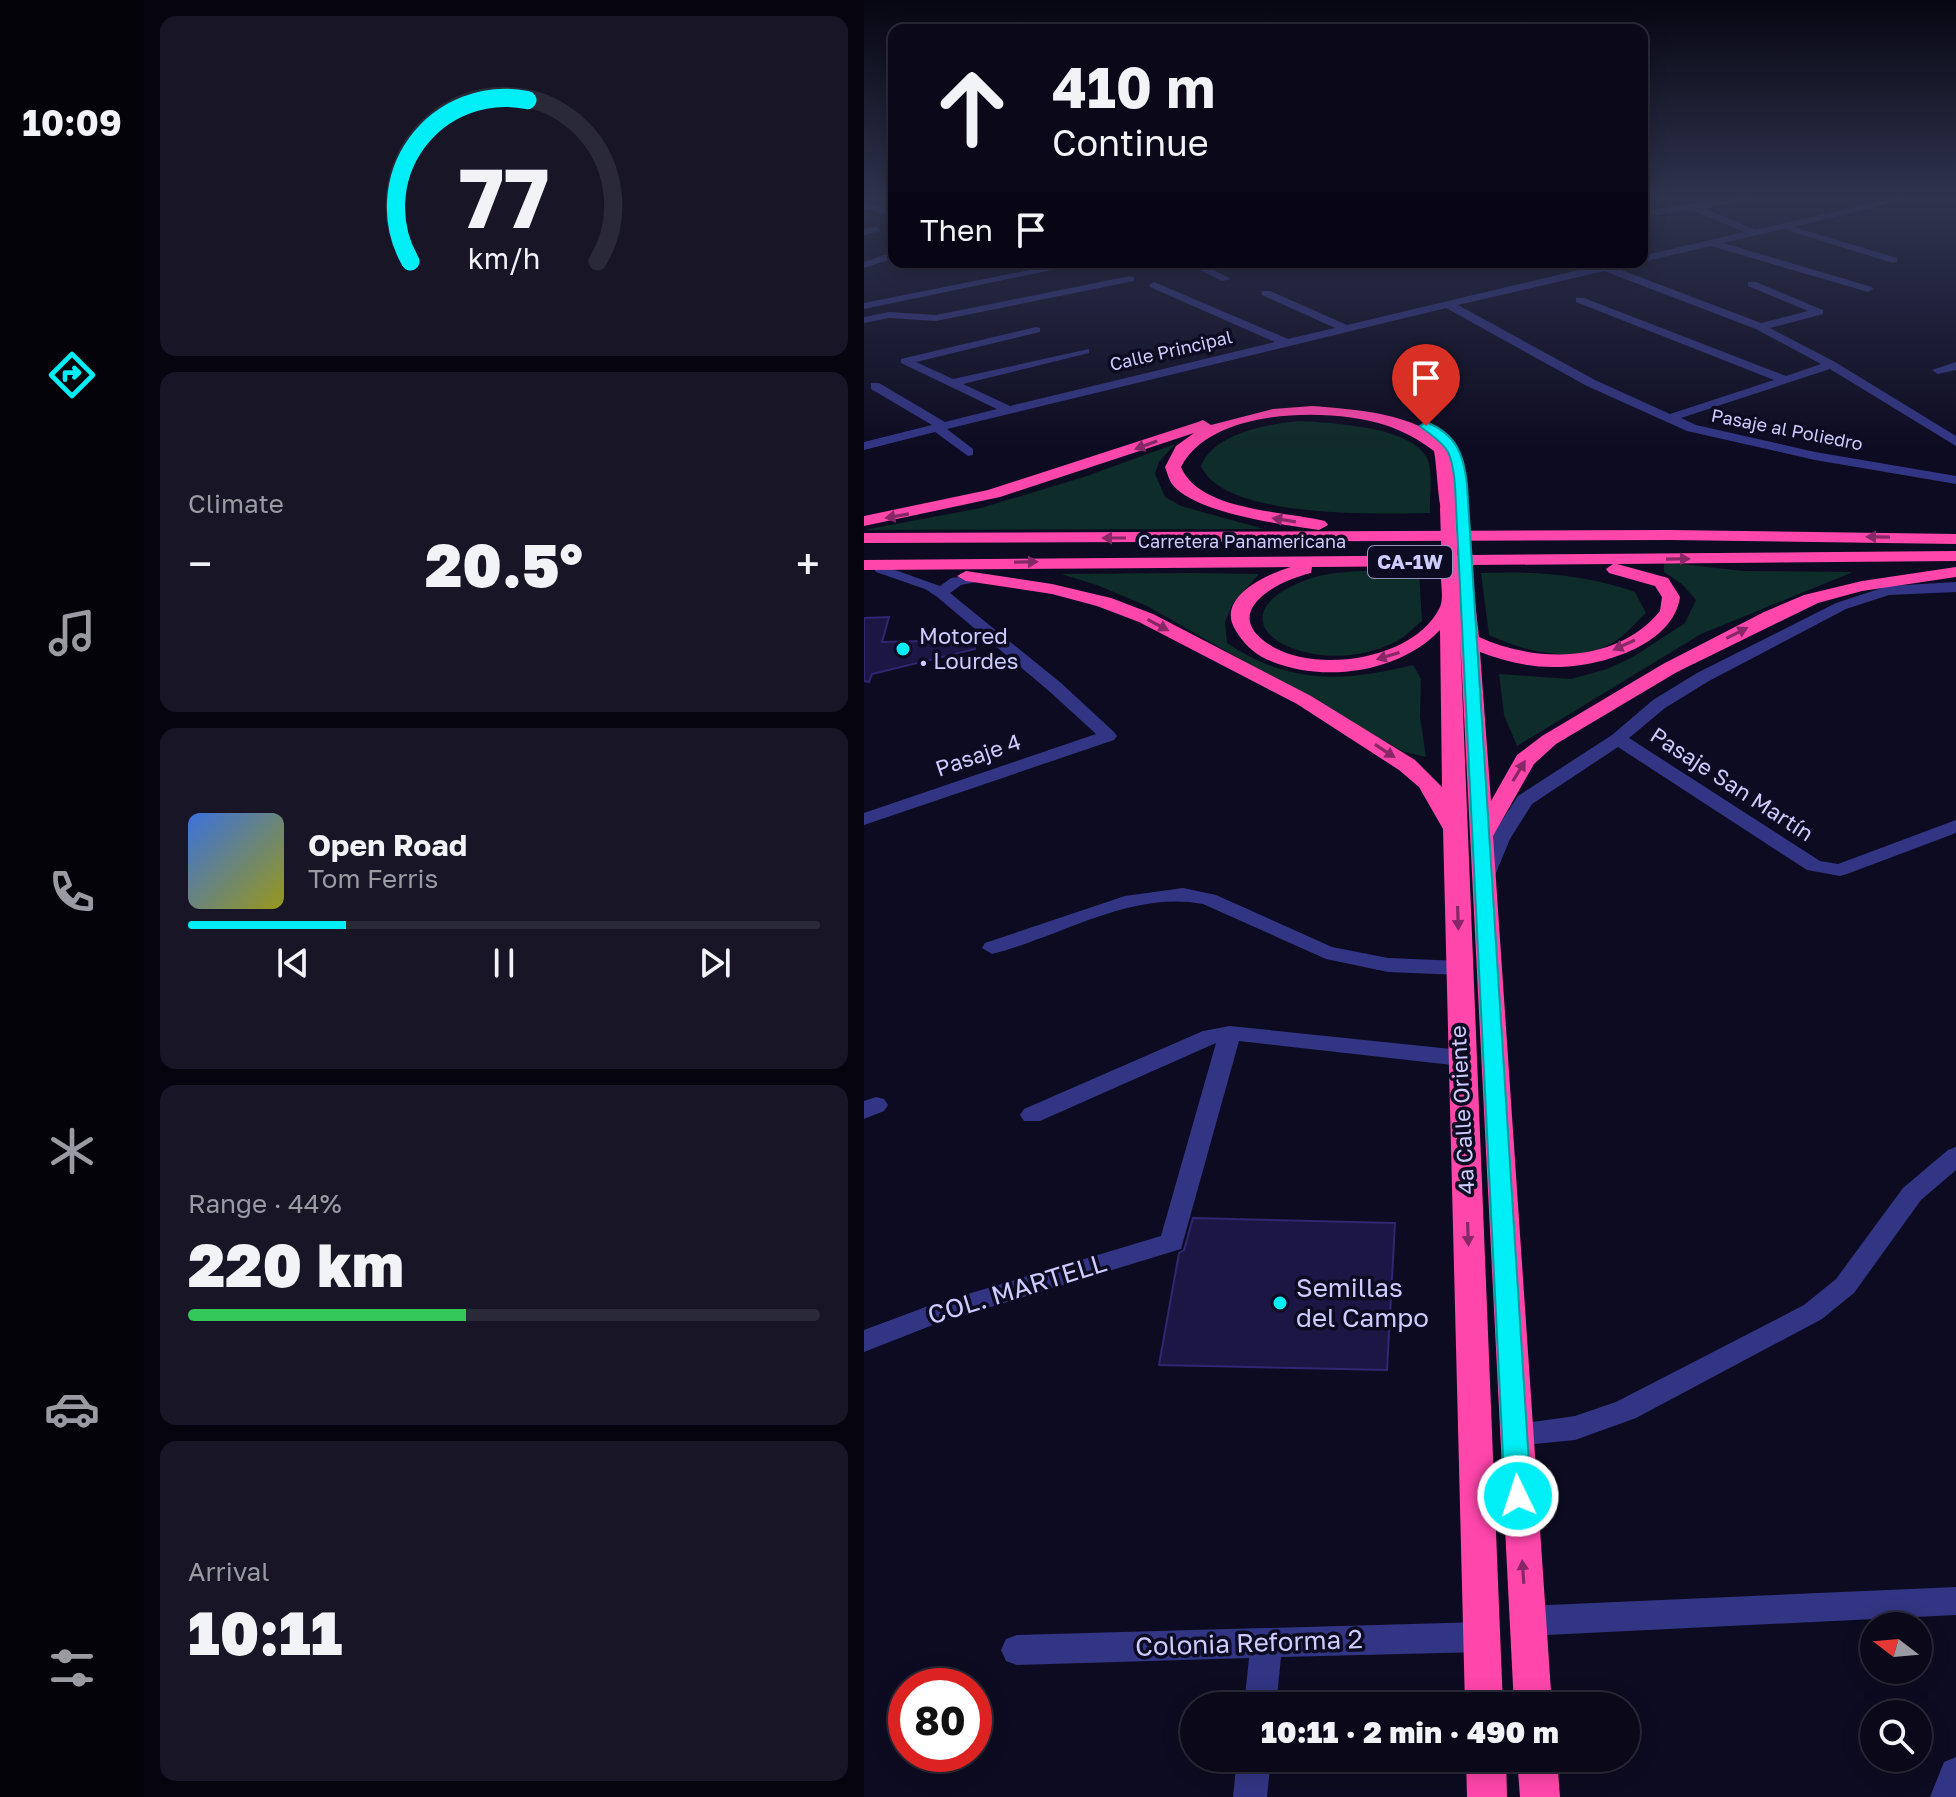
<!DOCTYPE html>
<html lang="en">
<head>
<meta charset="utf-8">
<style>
  body { margin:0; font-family:"Golos Text",sans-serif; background:#181626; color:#f1f3f6; height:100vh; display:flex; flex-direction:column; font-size:30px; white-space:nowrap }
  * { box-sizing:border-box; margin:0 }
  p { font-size:26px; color:#999aa2 }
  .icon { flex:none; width:44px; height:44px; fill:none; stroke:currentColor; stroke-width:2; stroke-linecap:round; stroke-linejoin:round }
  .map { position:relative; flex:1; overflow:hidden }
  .panel { display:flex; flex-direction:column; gap:16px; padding:16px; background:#06040e; width:720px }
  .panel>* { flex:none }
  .banner { position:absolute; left:24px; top:24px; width:760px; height:244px; border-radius:16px; box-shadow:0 4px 20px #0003,0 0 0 2px #2a2938; background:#0a0819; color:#f1f3f6; overflow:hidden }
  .needle { width:52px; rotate:286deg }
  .controls { position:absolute; left:996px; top:1612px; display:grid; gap:16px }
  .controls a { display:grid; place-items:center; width:72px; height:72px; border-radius:50%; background:#0a0819; box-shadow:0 4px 20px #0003,0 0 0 2px #2a2938; font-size:40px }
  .speed { position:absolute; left:24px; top:1668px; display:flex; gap:16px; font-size:40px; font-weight:700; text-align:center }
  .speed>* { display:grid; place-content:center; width:104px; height:104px; border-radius:50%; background:#0a0819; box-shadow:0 4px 20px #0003,0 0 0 2px #2a2938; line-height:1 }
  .speed .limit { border:12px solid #d22; background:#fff; color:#111 }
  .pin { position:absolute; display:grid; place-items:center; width:68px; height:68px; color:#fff; margin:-82px -34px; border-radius:50% 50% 50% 0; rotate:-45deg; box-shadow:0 0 8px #0007 }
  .pin .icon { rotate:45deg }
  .me { position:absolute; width:88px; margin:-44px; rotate:356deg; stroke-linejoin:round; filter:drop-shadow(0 0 6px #0008) }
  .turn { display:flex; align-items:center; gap:28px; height:168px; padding:0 32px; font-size:36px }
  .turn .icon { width:104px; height:104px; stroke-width:2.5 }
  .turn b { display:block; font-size:56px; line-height:68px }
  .then { display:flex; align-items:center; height:76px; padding:0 32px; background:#0003; gap:16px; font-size:30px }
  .big { font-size:60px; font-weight:800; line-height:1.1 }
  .panel .widget { flex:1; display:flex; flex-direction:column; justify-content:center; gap:12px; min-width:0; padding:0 28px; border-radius:16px; background:#181626 }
  .panel .dial { align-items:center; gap:0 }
  .dial svg { height:208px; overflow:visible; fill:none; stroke:#2a2938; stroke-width:7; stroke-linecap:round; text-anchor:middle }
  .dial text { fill:#f1f3f6; stroke:none }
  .song { display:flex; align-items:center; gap:24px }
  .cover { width:96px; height:96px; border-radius:12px; background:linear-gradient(135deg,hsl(220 70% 55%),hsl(60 70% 35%)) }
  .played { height:8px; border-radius:4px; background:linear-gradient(90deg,#00eff6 25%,#2a2938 25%) }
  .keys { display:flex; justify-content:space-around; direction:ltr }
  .heat { display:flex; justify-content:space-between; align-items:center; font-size:44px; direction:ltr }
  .charge { height:12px; border-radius:6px; background:linear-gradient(90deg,#34c759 44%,#2a2938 0) }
  .trip { position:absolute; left:316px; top:1692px; width:460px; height:80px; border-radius:40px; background:#0a0819; box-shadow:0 4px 20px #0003,0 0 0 2px #2a2938; font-weight:800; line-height:80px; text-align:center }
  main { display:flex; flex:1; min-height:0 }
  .tab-bar { display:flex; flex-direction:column; width:144px; justify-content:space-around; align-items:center; background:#04030a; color:#999aa2 }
  .tab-bar .icon { width:56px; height:56px }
  .tab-bar .on { color:#00eff6 }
  .tab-bar b { font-size:36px; color:#f1f3f6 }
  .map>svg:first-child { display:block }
  .green { fill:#0e2c29 }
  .building { fill:#1c1644; stroke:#302672; stroke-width:2 }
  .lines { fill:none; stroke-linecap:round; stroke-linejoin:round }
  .minor { fill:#323584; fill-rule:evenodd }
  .highway { fill:#ff46ab; fill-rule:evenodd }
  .highway-bridge { stroke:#ff46ab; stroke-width:16 }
  .oneway { fill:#862866 }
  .route { fill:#00eff6; stroke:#009ba0; stroke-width:2 }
  .poi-dot { fill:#00eff6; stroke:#0d0b21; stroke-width:3 }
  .labels { text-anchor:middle; stroke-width:7; stroke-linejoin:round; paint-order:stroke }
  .far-street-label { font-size:18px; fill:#cecbff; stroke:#0d0b21 }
  .shield { fill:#0d0b21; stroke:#9491bc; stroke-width:2 }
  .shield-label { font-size:20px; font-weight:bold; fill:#cecbff }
  .poi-label { font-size:22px; fill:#cecbff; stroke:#0d0b21; text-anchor:start }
  .street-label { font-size:22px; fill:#cecbff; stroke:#0d0b21 }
  .near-poi-label { font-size:26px; fill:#cecbff; stroke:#0d0b21; text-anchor:start }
  .near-street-label { font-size:26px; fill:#cecbff; stroke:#0d0b21 }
</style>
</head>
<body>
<main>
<nav class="tab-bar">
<b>10:09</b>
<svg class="icon on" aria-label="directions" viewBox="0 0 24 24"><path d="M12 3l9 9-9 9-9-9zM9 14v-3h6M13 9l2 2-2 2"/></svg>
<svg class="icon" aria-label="music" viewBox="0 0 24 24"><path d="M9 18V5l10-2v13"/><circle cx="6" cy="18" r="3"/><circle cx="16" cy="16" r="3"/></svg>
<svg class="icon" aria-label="phone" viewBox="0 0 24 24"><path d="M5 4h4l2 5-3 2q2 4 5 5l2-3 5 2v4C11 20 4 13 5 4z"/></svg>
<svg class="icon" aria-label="climate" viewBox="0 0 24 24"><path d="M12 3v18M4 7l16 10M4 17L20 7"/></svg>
<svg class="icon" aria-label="car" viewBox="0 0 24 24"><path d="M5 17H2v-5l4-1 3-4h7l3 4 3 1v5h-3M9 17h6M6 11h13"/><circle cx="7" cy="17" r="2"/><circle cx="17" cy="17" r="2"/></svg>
<svg class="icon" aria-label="filters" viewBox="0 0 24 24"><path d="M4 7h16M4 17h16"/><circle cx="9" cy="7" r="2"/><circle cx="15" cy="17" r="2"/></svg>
</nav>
<section class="panel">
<div class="widget dial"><svg viewBox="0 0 100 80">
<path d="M14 69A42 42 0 1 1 86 69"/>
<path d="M14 69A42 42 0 0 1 59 7" stroke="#00eff6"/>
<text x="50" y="56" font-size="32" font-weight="700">77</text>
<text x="50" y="72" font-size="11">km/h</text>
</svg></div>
<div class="widget"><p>Climate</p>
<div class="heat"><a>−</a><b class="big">20.5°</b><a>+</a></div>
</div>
<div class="widget">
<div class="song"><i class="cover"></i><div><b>Open Road</b><p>Tom Ferris</p></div></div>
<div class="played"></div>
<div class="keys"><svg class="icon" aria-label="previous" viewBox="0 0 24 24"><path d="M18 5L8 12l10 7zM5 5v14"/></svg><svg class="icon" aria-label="pause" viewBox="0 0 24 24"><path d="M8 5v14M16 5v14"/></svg><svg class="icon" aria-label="next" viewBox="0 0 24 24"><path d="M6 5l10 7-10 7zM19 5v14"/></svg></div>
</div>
<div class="widget"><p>Range · 44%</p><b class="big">220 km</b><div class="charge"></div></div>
<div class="widget"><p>Arrival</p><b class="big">10:11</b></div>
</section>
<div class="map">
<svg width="1092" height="1797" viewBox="0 0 1092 1797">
  <rect width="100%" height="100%" fill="#0d0b21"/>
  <g class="green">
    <path d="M 435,421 C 467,423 543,426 562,456 C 570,470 565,498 566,513 C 515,514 360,519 337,466 C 350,433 405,424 435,421 Z"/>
    <path d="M 311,444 L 295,462 L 291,474 L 301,497 L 317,506 L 400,529 L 0,530 L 117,508 L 220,477 Z"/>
    <path d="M 800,562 L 879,571 L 989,572 L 837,634 L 653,746 L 640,715 L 635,674 L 707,679 L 743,669 L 769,657 L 821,623 L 832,600 L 818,584 L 800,572 Z"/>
    <path d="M 555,571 L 558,621 C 549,628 539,639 529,643 C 508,653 480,658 457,655 C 398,648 370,609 439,581 C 473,567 518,572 555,571 Z"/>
    <path d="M 327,573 L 395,574 L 369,603 L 361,622 L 363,643 C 426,685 479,682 549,665 L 557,679 L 556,717 L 562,757 L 540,752 L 283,606 L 233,585 L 197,574 Z"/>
    <path d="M 617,573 C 670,571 721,574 771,592 L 782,613 C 772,622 762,635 750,642 C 711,665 662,652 625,635 Z"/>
  </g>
  <g class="building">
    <path d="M 25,617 L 18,642 L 110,640 L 111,649 L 8,674 L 5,682 L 0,681 L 0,618 Z"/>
    <path d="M 329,1218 L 531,1223 L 523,1370 L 295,1365 L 315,1253 L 320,1250 Z"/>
  </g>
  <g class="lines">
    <g class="minor">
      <path d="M 875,198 L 898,198 L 840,208 L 891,230 L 1031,198 L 1047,198 L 930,227 L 1033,258 L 1033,262 L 1029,263 L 919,229 L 859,243 L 1008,287 L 1009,289 L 1004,292 L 847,246 L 778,262 L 778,256 L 880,232 L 828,210 L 778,217 L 778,211 Z"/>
      <path d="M 0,203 L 17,207 L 30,204 L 30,210 L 17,213 L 0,209 Z"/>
      <path d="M 13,226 L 16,231 L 0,235 L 0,229 Z"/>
      <path d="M 30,252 L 30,258 L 0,268 L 0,262 Z"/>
      <path d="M 206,262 L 226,262 L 0,309 L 0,303 Z"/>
      <path d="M 321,262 L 334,262 L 367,279 L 358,281 Z"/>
      <path d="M 769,262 L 752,268 L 897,323 L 944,311 L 884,286 L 884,282 L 892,282 L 959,310 L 959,314 L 906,328 L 971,362 L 1092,436 L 1092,446 L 966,369 L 817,418 L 832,425 L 951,452 L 1092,476 L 1092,484 L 951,460 L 823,431 L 723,386 L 582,308 L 83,429 L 109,449 L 109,455 L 104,456 L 71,432 L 0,450 L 0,442 L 68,425 L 7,389 L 7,383 L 15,383 L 81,422 L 133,409 L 37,363 L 37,359 L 172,327 L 176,328 L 176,332 L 52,362 L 89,379 L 225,349 L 225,353 L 99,384 L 146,406 L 411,342 L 286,287 L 285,285 L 290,282 L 424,339 L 471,328 L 398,295 L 398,291 L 406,291 L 483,325 L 740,264 ZM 740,271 L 892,329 L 957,364 L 922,376 L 720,298 L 712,298 L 712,302 L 910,380 L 806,414 L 731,380 L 594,305 Z"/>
      <path d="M 266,276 L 270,277 L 270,281 L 72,321 L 25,318 L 0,323 L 0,317 L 25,312 L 72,315 Z"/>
      <path d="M 1092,362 L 1092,370 L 1074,374 L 1068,370 Z"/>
      <path d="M 17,565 L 76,586 L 87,578 L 123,574 L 123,580 L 97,585 L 86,593 L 197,683 L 250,732 L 253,736 L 250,740 L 0,825 L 0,813 L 232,734 L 185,691 L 72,596 L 61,589 L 12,572 L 10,569 Z"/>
      <path d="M 1092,582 L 1092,592 L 1025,595 L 982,609 L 845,681 L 801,708 L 765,738 L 956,861 L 974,864 L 1092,820 L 1092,833 L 983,874 L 976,876 L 943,870 L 754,747 L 668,804 L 646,839 L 629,880 L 622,882 L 612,876 L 626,839 L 654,796 L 748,735 L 789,700 L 833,673 L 972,603 L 1024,586 Z"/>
      <path d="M 319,888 L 352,895 L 468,947 L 524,958 L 596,961 L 607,968 L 596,975 L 524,972 L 462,959 L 339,904 C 267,890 196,937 128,954 L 118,948 L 121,943 L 261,896 Z"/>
      <path d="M 366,1026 L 597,1050 L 605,1053 L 608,1058 L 605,1063 L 597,1066 L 375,1041 L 317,1249 L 74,1323 L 0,1352 L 0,1330 L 67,1305 L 297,1236 L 352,1043 L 176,1121 L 160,1121 L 156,1115 L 160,1109 L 339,1031 Z"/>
      <path d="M 12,1097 L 20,1099 L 24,1105 L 20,1111 L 0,1119 L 0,1101 Z"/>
      <path d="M 1092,1147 L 1092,1170 L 1057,1200 L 990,1293 L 958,1319 L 772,1418 L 711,1440 L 650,1446 L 640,1442 L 636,1434 L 640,1426 L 711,1416 L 752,1402 L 940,1305 L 972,1279 L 1039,1188 L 1084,1150 Z"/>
      <path d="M 1092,1587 L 1092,1615 L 662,1636 L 651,1631 L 646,1621 L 651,1611 L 662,1606 Z"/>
      <path d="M 618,1622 L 629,1627 L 634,1637 L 629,1647 L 618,1652 L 417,1657 L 412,1706 L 380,1706 L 385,1658 L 153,1665 L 142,1661 L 137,1650 L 142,1639 L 153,1635 Z"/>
      <path d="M 1092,1757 L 1092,1797 L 1066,1797 L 1080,1762 Z"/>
      <path d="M 373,1758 L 407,1758 L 403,1797 L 369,1797 Z"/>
    </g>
    <g class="highway">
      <path d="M 448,406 C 487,409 556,413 583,446 C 588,453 589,467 591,476 C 593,487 594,502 590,513 L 578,513 C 574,501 573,467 570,451 C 554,439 539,431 521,425 C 465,407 347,408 317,467 C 335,511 420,511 461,521 L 464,525 L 455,530 C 420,525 330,513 308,484 C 305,480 303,472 301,467 L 312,446 L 330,433 L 136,497 L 0,526 L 0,516 L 124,490 L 334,422 L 339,420 L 347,425 L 409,409 Z"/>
      <path d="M 805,530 L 1092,534 L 1092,544 L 805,540 L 0,543 L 0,533 Z"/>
      <path d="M 1092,551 L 1092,561 L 753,564 L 804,578 L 816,597 C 809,647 732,668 689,667 C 664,667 639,661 616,652 L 627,801 L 653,755 L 678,736 L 799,664 L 900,612 L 940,595 L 998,581 L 1092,567 L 1092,577 L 998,591 L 954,603 L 813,672 L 692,744 L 670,764 L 629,836 L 688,1706 L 650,1706 L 596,636 L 639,1706 L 601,1706 L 579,829 L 555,787 L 535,770 L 433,704 L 275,622 L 233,606 L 188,594 L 102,581 L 93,576 L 102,571 L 188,584 L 247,598 L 289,614 L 447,696 L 551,760 L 578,787 L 576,630 C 535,674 452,685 398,657 C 386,650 379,642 372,631 C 350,598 403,574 427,567 L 0,570 L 0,560 ZM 749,564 L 742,569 L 745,573 L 791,586 L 798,597 L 796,611 C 753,664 672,663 615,637 L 607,565 ZM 579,566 C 574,578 581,595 576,607 C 551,659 457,673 411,648 C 352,615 409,582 447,573 L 448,567 Z"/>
      <path d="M 602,1758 L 642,1758 L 643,1797 L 603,1797 Z"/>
      <path d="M 653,1758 L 693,1758 L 696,1797 L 656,1797 Z"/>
    </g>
    <path class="highway-bridge" d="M 584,509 L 586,569"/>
  </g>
  <defs><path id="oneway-solid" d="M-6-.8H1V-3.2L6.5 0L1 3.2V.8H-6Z" transform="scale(2)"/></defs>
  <g class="oneway">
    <use href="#oneway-solid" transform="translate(282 445) rotate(160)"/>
    <use href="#oneway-solid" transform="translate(33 516) rotate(170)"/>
    <use href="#oneway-solid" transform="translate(420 520) rotate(-171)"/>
    <use href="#oneway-solid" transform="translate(1014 537) rotate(-179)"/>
    <use href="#oneway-solid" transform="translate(250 538) rotate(180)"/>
    <use href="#oneway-solid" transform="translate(814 559) rotate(-1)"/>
    <use href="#oneway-solid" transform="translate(162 562) rotate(-1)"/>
    <use href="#oneway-solid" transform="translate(294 625) rotate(28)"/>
    <use href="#oneway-solid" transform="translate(873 633) rotate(-27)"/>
    <use href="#oneway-solid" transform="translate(760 645) rotate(155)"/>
    <use href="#oneway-solid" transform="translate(524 656) rotate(163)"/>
    <use href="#oneway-solid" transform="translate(521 751) rotate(33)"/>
    <use href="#oneway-solid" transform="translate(655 771) rotate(-59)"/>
    <use href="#oneway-solid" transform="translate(594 918) rotate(88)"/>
    <use href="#oneway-solid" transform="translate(604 1234) rotate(88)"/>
    <use href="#oneway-solid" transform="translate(659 1572) rotate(-94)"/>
  </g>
  <linearGradient id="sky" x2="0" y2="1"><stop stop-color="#070612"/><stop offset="0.44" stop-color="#2f344e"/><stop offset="1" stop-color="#2f344e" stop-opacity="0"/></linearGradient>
  <rect width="1092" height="449" fill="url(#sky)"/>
  <path class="route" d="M 562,422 C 592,434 600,454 603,485 L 667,1496 L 664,1505 L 654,1508 L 645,1505 L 641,1496 L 591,485 C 588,452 585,447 558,428 L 556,426 Z"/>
  <g class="poi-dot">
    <circle cx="39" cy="649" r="8"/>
    <circle cx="416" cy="1303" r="8"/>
  </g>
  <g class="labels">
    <g class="far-street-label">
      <text transform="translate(307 351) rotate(-13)" y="6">Calle Principal</text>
      <text transform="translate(923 430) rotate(11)" y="6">Pasaje al Poliedro</text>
      <text x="378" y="548">Carretera Panamericana</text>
    </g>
    <rect class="shield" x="504" y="546" width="84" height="32" rx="6"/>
    <g class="shield-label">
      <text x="546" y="569">CA-1W</text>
    </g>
    <g class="poi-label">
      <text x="55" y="644">Motored<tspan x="55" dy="25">• Lourdes</tspan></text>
    </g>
    <g class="street-label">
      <text transform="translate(114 755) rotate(-19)" y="8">Pasaje 4</text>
      <text transform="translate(868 784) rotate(33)" y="8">Pasaje San Martín</text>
      <text transform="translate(598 1110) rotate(-93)" y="8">4a Calle Oriente</text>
    </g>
    <g class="near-poi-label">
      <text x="432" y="1297">Semillas<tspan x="432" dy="30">del Campo</tspan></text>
    </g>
    <g class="near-street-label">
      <text transform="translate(153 1289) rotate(-17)" y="9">COL. MARTELL</text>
      <text transform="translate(385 1643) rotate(-2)" y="9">Colonia Reforma 2</text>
    </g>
  </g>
</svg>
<div class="controls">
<a><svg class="needle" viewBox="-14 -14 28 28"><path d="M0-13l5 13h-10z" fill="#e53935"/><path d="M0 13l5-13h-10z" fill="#999aa2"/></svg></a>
<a><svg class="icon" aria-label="search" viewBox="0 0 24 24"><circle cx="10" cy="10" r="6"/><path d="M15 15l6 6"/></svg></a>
</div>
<div class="speed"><div class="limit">80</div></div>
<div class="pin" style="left:562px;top:426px;background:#d93025"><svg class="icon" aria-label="arrive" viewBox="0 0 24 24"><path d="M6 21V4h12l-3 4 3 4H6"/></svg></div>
<svg class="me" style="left:654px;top:1496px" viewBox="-20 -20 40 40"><circle r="17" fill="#00eff6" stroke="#fff" stroke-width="3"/><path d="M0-11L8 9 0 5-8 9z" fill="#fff"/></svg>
<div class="trip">10:11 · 2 min · 490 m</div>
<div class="banner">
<div class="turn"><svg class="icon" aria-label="ahead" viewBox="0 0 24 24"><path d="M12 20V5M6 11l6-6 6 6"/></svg><div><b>410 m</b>Continue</div></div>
<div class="then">Then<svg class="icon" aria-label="arrive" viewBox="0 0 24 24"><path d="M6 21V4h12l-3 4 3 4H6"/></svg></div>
</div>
</div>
</main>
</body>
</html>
